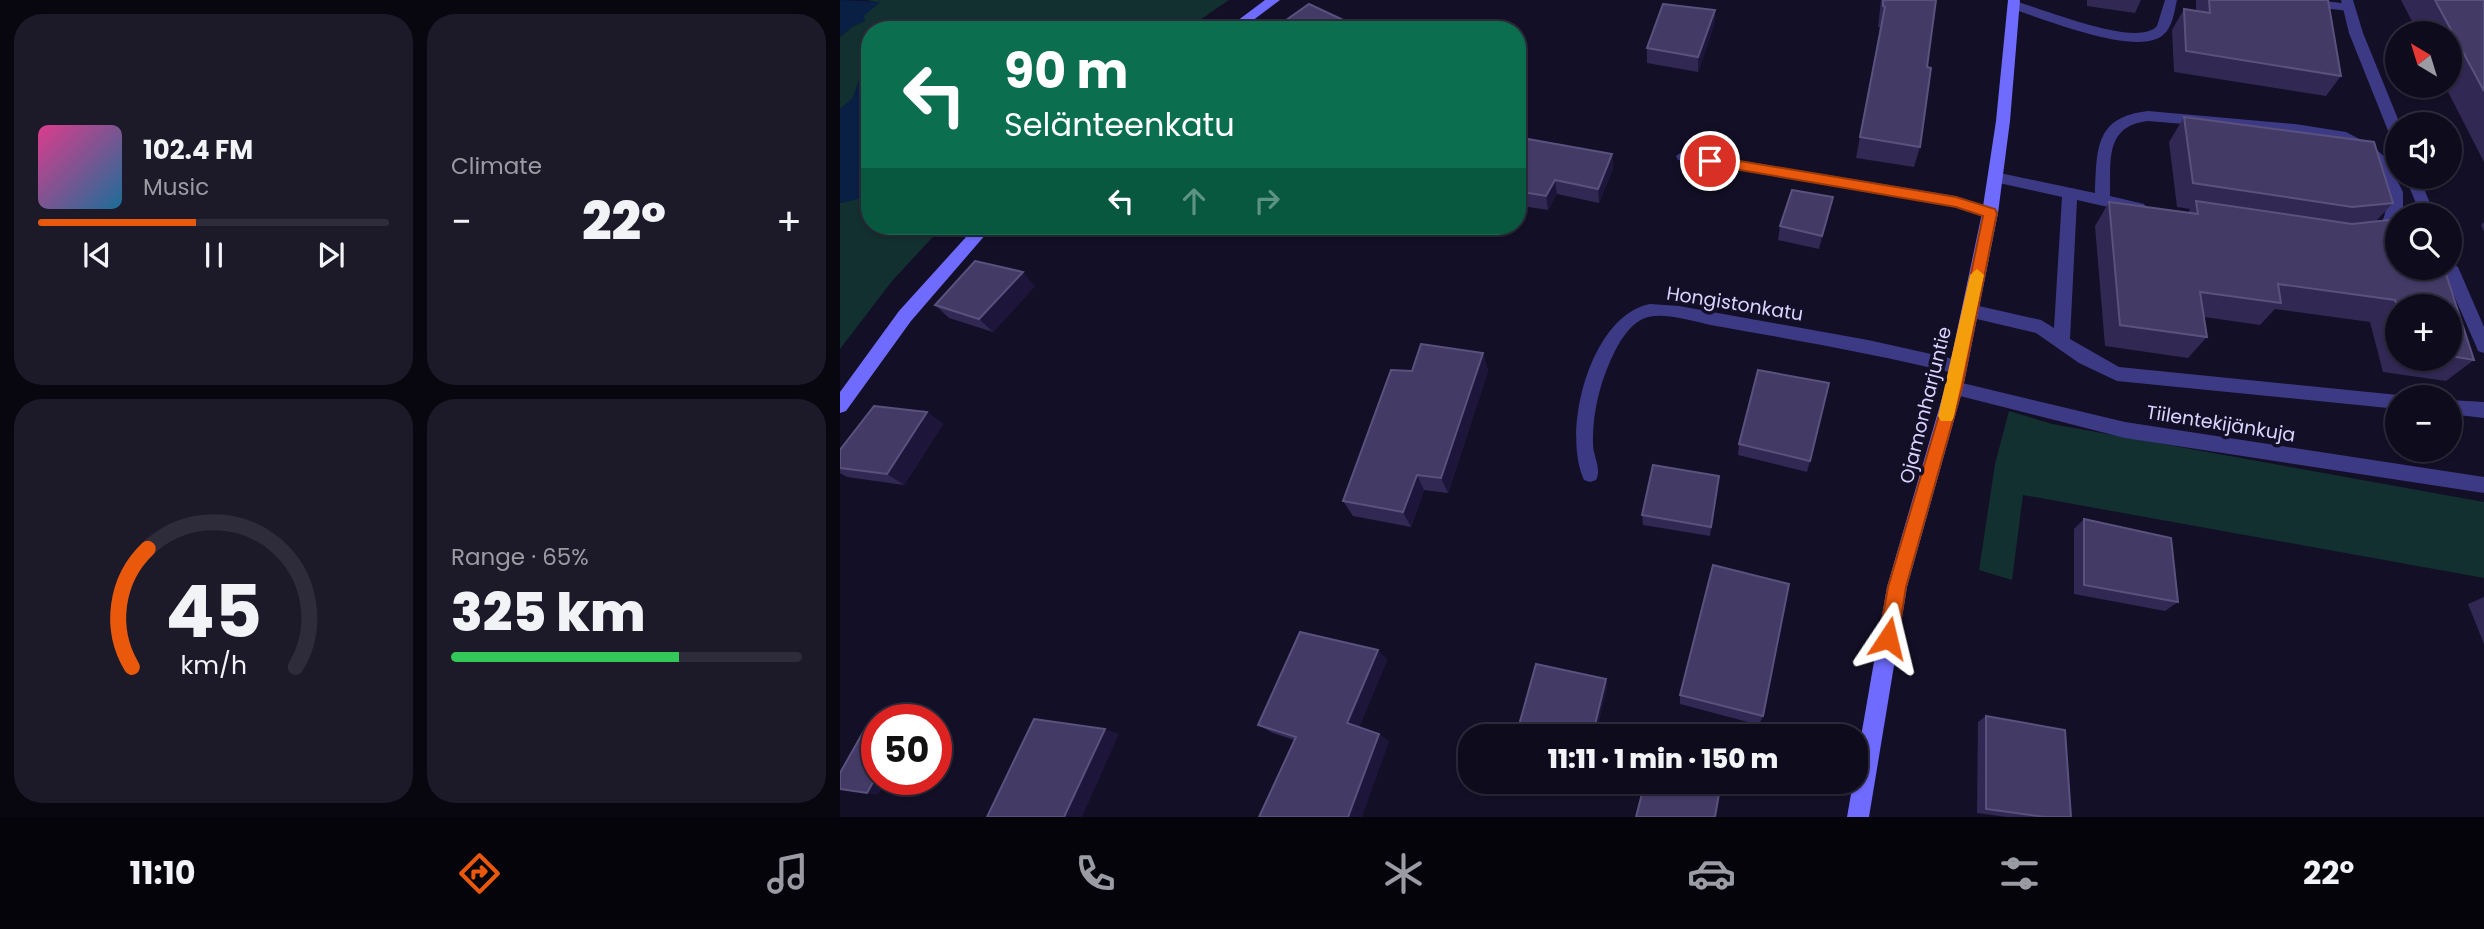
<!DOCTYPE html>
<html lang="en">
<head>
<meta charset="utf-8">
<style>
  body { margin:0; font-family:Poppins,sans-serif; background:#1c1929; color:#f1f3f6; height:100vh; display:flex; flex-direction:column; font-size:26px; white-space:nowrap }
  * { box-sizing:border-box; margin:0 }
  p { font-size:23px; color:#9b9ba3 }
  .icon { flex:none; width:38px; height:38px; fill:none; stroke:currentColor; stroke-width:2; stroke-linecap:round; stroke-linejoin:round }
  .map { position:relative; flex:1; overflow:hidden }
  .drawer { display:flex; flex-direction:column; gap:14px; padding:14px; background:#08060f; width:840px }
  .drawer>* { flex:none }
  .guide { position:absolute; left:21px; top:21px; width:665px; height:214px; border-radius:28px; box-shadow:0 2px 5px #0004,0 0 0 2px #2e2b3b; background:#0b6e4f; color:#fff; overflow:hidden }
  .needle { width:46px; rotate:322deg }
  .tools { position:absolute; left:1545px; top:21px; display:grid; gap:14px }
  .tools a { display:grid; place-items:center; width:77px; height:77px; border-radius:50%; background:#0e0b1c; box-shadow:0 2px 5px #0004,0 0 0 2px #2e2b3b; font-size:35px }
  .speed { position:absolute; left:21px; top:704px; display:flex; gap:14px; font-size:35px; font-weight:700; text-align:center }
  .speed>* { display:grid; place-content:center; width:91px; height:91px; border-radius:50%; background:#0e0b1c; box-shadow:0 2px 5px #0004,0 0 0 2px #2e2b3b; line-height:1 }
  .speed .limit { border:10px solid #d22; background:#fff; color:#111 }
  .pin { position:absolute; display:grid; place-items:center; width:60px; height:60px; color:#fff; margin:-30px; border:4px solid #fff; border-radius:50%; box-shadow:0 2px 7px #0007 }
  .me { position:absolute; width:77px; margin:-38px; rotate:10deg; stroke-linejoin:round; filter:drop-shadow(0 0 5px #0008) }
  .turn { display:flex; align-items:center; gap:24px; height:147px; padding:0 28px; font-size:32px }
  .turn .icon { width:91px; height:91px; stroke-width:2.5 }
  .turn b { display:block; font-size:49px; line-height:60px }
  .lanes { display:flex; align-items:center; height:66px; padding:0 28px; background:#0003; justify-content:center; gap:35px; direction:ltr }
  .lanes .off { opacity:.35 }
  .big { font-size:52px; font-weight:800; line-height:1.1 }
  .drawer .tile { flex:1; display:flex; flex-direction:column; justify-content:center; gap:10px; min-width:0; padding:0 24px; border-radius:28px; background:#1c1929 }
  .drawer .dial { align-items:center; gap:0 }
  .dial svg { height:182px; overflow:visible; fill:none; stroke:#2e2b3b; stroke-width:7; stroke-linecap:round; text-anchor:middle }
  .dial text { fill:#f1f3f6; stroke:none }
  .song { display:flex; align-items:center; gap:21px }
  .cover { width:84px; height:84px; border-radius:10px; background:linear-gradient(135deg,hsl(330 70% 55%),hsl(200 70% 35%)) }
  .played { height:7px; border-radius:4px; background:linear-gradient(90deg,#ea580c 45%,#2e2b3b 45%) }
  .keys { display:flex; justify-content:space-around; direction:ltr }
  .heat { display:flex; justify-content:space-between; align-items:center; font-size:38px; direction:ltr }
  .charge { height:10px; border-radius:5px; background:linear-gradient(90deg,#34c759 65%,#2e2b3b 0) }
  .drawer .tiles { flex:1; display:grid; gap:14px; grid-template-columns:repeat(2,1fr) }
  .trip { position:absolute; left:618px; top:724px; width:410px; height:70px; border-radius:28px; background:#0e0b1c; box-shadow:0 2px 5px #0004,0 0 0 2px #2e2b3b; font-weight:800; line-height:70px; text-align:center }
  .tab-bar { display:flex; height:112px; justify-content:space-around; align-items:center; background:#06040b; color:#9b9ba3 }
  .tab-bar .icon { width:49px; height:49px }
  .tab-bar .selected { color:#ea580c }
  .tab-bar b { font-size:32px; color:#f1f3f6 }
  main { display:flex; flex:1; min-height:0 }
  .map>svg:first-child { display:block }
  .green { fill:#12302f }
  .water { fill:#0a1f44 }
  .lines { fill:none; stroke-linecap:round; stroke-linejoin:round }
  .lane { fill:#3d3a85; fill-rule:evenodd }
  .street { fill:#3d3a85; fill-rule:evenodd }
  .secondary { fill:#6f6bff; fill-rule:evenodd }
  .wall { fill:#312854; fill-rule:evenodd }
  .shaded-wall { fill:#1d163a }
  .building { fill:#433a66; stroke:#5a527e; stroke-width:2 }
  .route { fill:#ea580c; stroke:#983908; stroke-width:2 }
  .slow { fill:#f59e0b }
  .labels { text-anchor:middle; stroke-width:7; stroke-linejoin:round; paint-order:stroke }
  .street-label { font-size:19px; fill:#d9d4ff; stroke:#130f26 }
</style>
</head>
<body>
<main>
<section class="drawer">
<div class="tiles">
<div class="tile">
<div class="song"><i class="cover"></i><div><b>102.4 FM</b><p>Music</p></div></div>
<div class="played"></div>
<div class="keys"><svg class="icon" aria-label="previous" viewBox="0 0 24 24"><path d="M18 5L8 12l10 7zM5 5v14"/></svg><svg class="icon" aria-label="pause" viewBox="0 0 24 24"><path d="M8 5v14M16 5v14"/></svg><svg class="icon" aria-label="next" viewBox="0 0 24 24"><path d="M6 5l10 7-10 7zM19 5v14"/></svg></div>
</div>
<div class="tile"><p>Climate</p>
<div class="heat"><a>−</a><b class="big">22°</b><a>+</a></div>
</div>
<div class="tile dial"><svg viewBox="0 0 100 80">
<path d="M14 69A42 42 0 1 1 86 69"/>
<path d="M14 69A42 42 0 0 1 21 17" stroke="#ea580c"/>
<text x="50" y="56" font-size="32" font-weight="700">45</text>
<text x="50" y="72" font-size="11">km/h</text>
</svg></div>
<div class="tile"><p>Range · 65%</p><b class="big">325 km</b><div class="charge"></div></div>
</div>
</section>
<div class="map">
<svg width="1644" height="817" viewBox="0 0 1644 817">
  <rect width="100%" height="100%" fill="#130f26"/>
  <g class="green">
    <path d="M 27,0 L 389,0 L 345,30 L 30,30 L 30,61 L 24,65 L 13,98 L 0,109 L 0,37 L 13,26 L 25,21 L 23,16 L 39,3 Z"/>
    <path d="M 30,196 L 30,226 L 103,226 L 52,281 L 0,349 L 0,203 Z"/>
    <path d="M 1169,411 L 1212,424 L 1644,502 L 1644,578 L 1183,495 L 1172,580 L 1139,570 L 1155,464 Z"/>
  </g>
  <g class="water">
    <path d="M 0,0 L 40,2 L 24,16 L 25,21 L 13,26 L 0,37 Z"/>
    <path d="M 30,61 L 30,196 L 0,203 L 0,109 L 13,98 L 25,65 Z"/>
  </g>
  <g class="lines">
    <g class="lane">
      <path d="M 1325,0 L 1337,0 C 1334,12 1333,27 1323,35 C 1297,58 1200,17 1169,8 L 1168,5 L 1174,1 C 1202,8 1297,49 1317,26 Z"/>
      <path d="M 1441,0 C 1459,0 1502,0 1515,7 L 1509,11 L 1447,4 Z"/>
      <path d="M 1308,111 L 1455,124 L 1506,132 L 1531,145 L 1546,158 L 1563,192 L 1563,213 L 1558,215 L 1558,222 L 1548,238 L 1533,238 L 1530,234 L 1533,230 L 1539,228 C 1560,191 1537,152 1497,140 C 1475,134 1450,134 1427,132 C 1387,128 1348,124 1308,121 C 1264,126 1271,161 1270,196 L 1304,204 L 1307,208 L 1299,214 L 1237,200 L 1230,339 L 1279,367 L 1558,395 L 1564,397 L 1558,397 L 1558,409 L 1277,381 L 1239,363 L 1196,333 L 1124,316 L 1122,311 L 1124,306 L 1130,304 L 1201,320 L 1214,328 L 1222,197 L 1150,181 L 1148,177 L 1150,173 L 1155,172 L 1255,193 C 1257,148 1255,117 1308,111 Z"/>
      <path d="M 1610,400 L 1644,402 L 1644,418 L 1610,414 Z"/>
    </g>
    <g class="street">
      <path d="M 1501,0 L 1513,0 L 1523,33 L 1560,124 L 1558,124 L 1558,143 L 1551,138 L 1509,33 Z"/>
      <path d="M 843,151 L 1116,196 L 1155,209 L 1158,213 L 1150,219 L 1115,207 L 838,160 L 836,156 Z"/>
      <path d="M 1565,177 L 1579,177 L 1595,215 L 1581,215 Z"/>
      <path d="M 1610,261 L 1618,267 L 1644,327 L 1644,353 L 1638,351 L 1636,346 L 1602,268 L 1610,268 Z"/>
      <path d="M 810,304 L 839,306 L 1028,340 L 1118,360 L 1124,362 L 1127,367 L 1124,372 L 1118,374 C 1040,355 961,341 882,327 C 859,324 831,312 808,317 C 793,321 782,337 775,351 C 761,378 752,413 753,444 C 753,456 762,469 756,480 L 750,482 L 744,480 C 721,430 751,315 810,304 Z"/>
      <path d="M 1114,381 L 1285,422 L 1644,477 L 1644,493 L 1285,438 L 1108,393 L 1105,388 L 1108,383 Z"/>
    </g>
    <g class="secondary">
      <path d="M 425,0 L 440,0 L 400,30 L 385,30 Z"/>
      <path d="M 1168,0 L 1180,0 L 1170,121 L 1158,213 L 1123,388 L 1067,587 L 1029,817 L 1007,817 L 1047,587 L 1105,388 L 1142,213 L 1156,121 Z"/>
      <path d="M 136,226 L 153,226 L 71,321 L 6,411 L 0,413 L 0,392 L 59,311 Z"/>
    </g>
  </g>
  <g class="wall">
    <path d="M 1041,0 L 1096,0 L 1087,67 L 1080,147 L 1074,167 L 1016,158 L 1040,28 L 1038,27 Z"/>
    <path d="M 1247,0 L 1301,0 L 1295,13 L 1247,6 Z"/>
    <path d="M 1356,0 L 1488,0 L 1501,76 L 1486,96 L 1334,72 L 1332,30 L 1344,9 L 1356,11 Z"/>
    <path d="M 1561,0 L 1644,0 L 1644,162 L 1605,86 L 1610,86 L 1610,33 L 1578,33 Z"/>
    <path d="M 875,10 L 874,25 L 858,72 L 807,63 L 807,48 Z"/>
    <path d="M 1344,117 L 1534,142 L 1553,203 L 1536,221 L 1558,219 L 1558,268 L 1604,268 L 1634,360 L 1606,381 L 1543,372 L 1530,322 L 1435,309 L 1420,325 L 1364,317 L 1367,337 L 1348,358 L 1265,346 L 1255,226 L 1269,202 L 1348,213 L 1350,209 L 1337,207 L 1329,142 ZM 1558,306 L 1610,306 L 1610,359 L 1558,359 Z"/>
    <path d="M 772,154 L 773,168 L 759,203 L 717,194 L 708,210 L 677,205 L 677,165 Z"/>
    <path d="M 990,211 L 979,249 L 938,240 L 940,226 Z"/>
    <path d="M 1644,222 L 1644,232 L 1641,225 Z"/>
    <path d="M 195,286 L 153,332 L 109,318 L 95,305 Z"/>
    <path d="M 643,353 L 648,371 L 608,493 L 584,490 L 571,527 L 513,516 L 503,501 L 572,371 Z"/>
    <path d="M 87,412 L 103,424 L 64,485 L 7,477 L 0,473 L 0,450 Z"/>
    <path d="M 899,444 L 970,461 L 967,472 L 898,455 Z"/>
    <path d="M 879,476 L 870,536 L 803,525 L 802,515 Z"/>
    <path d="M 1244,519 L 1338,602 L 1325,611 L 1234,594 L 1234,529 Z"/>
    <path d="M 1644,597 L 1644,644 L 1628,604 Z"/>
    <path d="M 538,650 L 547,660 L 519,727 L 539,734 L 549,742 L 454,740 L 433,733 L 418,725 Z"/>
    <path d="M 766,679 L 767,686 L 755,737 L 707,737 L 683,731 L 679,725 Z"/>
    <path d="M 840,695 L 923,716 L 919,725 L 840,704 Z"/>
    <path d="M 1146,716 L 1231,817 L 1167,817 L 1137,813 L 1138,722 Z"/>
  </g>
  <g class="shaded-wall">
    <path d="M 875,10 L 874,25 L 858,72 L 858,57 Z"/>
    <path d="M 514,25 L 516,30 L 508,30 Z"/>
    <path d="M 772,154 L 773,168 L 759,203 L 758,189 Z"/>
    <path d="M 715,180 L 717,194 L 708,210 L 706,196 Z"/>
    <path d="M 993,197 L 990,211 L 979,249 L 982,236 Z"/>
    <path d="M 183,272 L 195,286 L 153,332 L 139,319 Z"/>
    <path d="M 643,353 L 648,371 L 608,493 L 601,478 Z"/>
    <path d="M 87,412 L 103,424 L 64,485 L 47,474 Z"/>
    <path d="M 577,475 L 584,490 L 571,527 L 563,512 Z"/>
    <path d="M 538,650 L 547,660 L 518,731 L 507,723 Z"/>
    <path d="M 766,679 L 767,686 L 755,737 L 752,737 Z"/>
    <path d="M 265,729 L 279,734 L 242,817 L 224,817 Z"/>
    <path d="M 539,734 L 549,742 L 522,817 L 508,817 Z"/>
    <path d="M 37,775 L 37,779 L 47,779 L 38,795 L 27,793 Z"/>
  </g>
  <g class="building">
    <path d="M 1043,0 L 1096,0 L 1087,67 L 1091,68 L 1080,147 L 1020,137 L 1045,7 L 1043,6 Z"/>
    <path d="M 1369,0 L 1488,0 L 1501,76 L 1346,51 L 1344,9 L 1370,13 Z"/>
    <path d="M 1595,0 L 1644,0 L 1644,91 Z"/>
    <path d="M 469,4 L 514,25 L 508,30 L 432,30 Z"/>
    <path d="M 823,4 L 875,10 L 858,57 L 807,48 Z"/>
    <path d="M 1344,117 L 1534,142 L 1553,203 L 1512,207 L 1353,183 Z"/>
    <path d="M 688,139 L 772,154 L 758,189 L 715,180 L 706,196 L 677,191 L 677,165 Z"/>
    <path d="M 952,190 L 993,197 L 982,236 L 940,226 Z"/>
    <path d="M 1356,201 L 1512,224 L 1558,219 L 1558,268 L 1604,268 L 1634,360 L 1610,356 L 1610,306 L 1558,306 L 1558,308 L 1555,300 L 1438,284 L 1441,303 L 1360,292 L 1367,337 L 1280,325 L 1269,202 L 1358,214 Z"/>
    <path d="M 135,261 L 183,272 L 139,319 L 95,305 Z"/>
    <path d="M 581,344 L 643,353 L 601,478 L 577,475 L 563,512 L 503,501 L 551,370 L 572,371 Z"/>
    <path d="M 918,370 L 989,383 L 970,461 L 899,444 Z"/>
    <path d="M 34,406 L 87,412 L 47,474 L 0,468 L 0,450 Z"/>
    <path d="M 813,465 L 879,476 L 871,527 L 802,515 Z"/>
    <path d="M 1244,519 L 1331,538 L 1338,602 L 1244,585 Z"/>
    <path d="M 873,565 L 949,584 L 923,716 L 840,695 Z"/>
    <path d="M 460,632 L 538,650 L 507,723 L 539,734 L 508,817 L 419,817 L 456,737 L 418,725 Z"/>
    <path d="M 696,664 L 766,679 L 752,737 L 730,737 L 679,725 Z"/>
    <path d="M 1146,716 L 1225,730 L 1231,817 L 1205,817 L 1146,809 Z"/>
    <path d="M 194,719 L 265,729 L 224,817 L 147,817 Z"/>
    <path d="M 26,727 L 37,728 L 37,775 L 27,793 L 0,789 L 0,773 Z"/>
    <path d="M 805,782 L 881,782 L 875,817 L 796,817 Z"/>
  </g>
  <path class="route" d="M 870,156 L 1116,197 L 1155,209 L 1157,213 L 1122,388 L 1066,587 L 1058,638 L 1055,645 L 1048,647 L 1042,645 L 1039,638 L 1048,587 L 1107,388 L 1143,216 L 1116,207 L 865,164 L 863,161 Z"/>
  <path class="slow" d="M 1137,269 L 1144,275 L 1114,416 L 1112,421 L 1101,421 L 1098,416 L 1130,275 Z"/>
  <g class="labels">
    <g class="street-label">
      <text transform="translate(895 303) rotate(9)" y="7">Hongistonkatu</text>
      <text transform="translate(1085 405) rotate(-76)" y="7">Ojamonharjuntie</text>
      <text transform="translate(1381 423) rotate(9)" y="7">Tiilentekijänkuja</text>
    </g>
  </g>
</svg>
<div class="tools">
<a><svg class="needle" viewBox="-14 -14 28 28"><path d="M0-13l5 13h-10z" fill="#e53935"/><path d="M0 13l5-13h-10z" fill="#9b9ba3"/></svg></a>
<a><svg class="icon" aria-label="sound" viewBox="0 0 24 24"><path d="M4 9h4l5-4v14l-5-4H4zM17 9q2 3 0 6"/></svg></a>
<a><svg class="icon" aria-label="search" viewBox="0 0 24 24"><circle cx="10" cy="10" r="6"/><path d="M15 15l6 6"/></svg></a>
<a>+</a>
<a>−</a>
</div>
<div class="speed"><div class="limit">50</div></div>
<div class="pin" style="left:870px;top:161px;background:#d93025"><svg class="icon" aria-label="arrive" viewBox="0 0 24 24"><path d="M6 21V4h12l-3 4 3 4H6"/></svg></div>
<svg class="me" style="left:1048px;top:638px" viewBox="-20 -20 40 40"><path d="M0-17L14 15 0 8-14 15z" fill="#ea580c" stroke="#fff" stroke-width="4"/></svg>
<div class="trip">11:11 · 1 min · 150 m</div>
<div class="guide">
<div class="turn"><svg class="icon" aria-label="left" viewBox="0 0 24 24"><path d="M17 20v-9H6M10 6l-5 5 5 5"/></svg><div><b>90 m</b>Selänteenkatu</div></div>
<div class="lanes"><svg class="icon" aria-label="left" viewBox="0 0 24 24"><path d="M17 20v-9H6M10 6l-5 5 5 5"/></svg><svg class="icon off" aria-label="ahead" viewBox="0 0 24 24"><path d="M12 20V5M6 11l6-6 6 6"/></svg><svg class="icon off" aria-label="right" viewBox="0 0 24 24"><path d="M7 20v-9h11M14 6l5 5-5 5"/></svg></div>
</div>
</div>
</main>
<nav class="tab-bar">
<b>11:10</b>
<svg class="icon selected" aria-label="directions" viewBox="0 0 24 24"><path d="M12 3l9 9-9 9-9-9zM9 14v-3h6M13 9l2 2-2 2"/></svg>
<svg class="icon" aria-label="music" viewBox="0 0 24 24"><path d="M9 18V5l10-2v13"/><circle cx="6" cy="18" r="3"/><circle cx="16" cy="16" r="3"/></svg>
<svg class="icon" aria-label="phone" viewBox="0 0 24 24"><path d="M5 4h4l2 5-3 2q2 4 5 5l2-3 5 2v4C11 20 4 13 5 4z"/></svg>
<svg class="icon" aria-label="climate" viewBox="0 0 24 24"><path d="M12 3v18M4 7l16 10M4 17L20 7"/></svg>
<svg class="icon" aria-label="car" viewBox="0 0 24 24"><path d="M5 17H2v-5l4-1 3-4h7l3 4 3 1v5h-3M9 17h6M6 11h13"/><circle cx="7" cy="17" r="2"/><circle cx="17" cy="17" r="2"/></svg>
<svg class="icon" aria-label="filters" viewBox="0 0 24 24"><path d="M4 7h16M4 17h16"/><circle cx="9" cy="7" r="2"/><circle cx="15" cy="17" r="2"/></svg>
<b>22°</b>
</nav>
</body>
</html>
